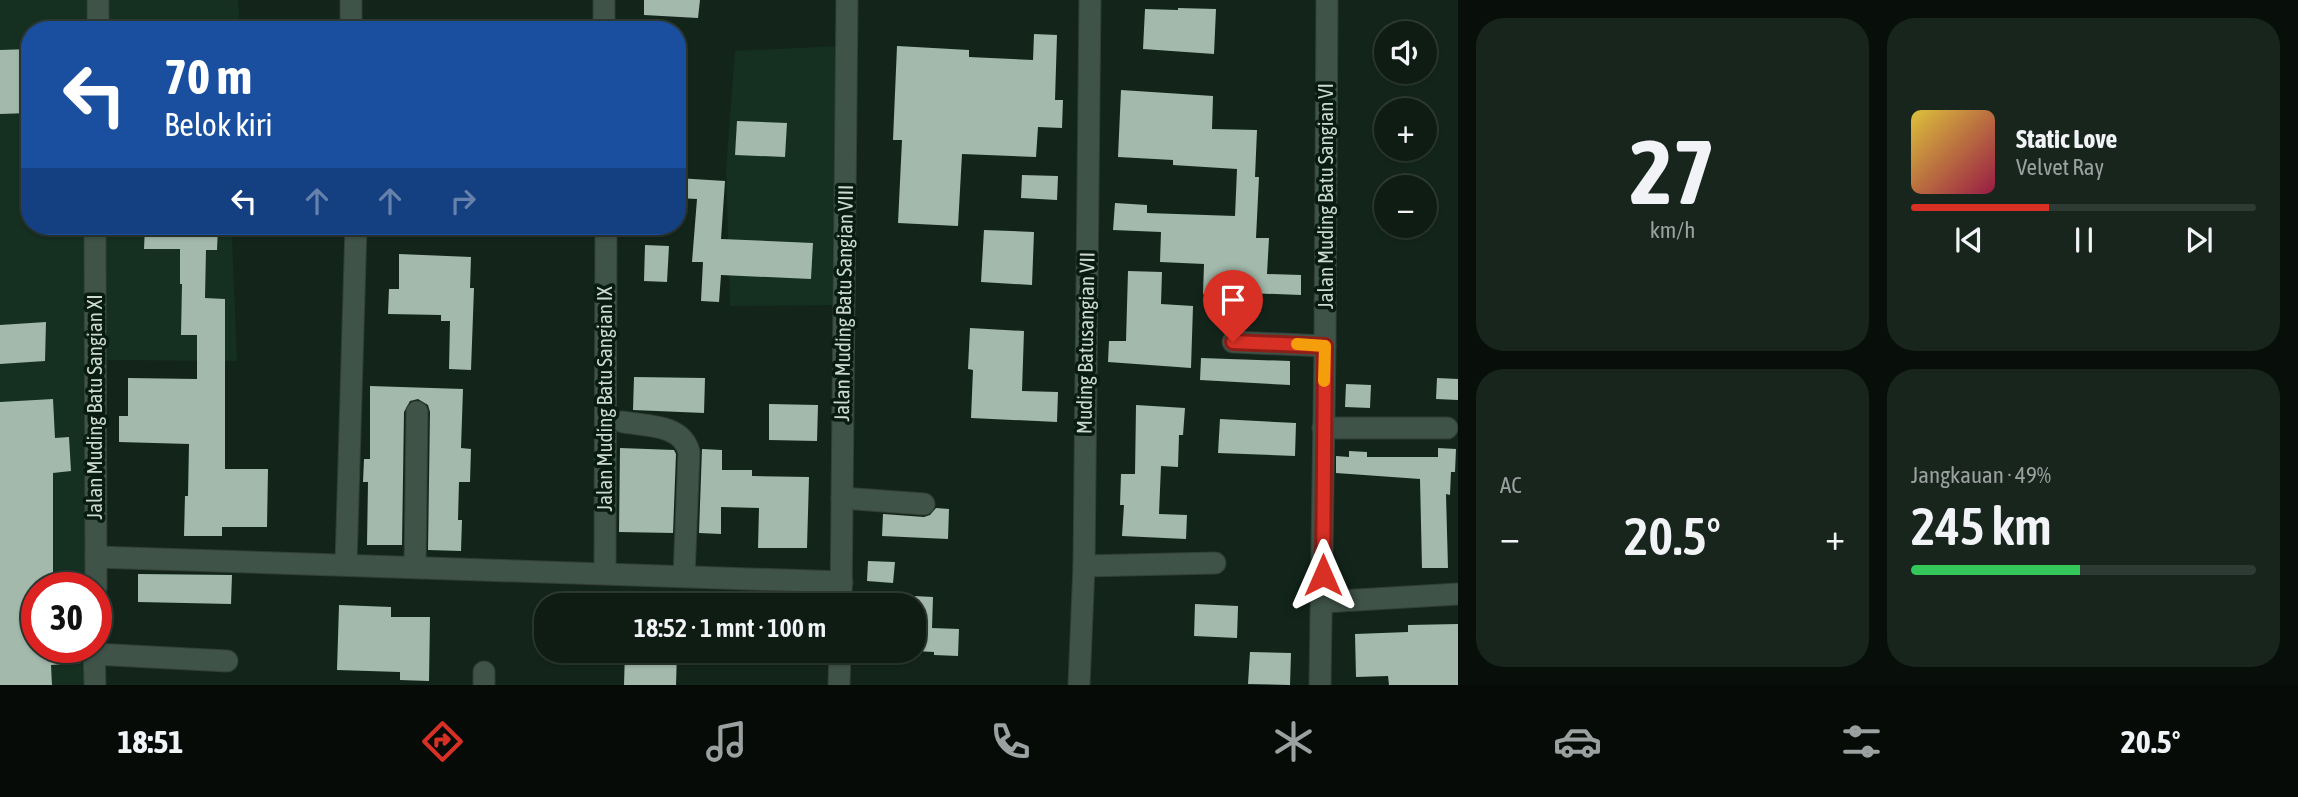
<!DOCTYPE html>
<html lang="id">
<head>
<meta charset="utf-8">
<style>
  body { margin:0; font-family:"Asap Condensed",sans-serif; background:#17251d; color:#f1f3f6; height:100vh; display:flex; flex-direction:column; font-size:26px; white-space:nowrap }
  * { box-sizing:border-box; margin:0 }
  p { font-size:23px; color:#9ba1a0 }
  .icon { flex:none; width:38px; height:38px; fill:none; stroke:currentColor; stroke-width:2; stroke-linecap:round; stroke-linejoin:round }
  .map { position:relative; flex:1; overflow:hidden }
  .panel { display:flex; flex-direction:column; gap:18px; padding:18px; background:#080f0b; width:840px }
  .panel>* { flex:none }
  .hud { position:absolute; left:21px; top:21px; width:665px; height:214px; border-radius:28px; box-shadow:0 2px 5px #0004,0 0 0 2px #2e3a34; background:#1a4fa0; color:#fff; overflow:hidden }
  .tools { position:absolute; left:1374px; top:21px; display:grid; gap:14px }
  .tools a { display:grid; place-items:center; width:63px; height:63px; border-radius:50%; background:#0e1c14; box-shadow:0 2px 5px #0004,0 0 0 2px #2e3a34; font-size:35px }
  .speed { position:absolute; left:21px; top:572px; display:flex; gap:14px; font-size:35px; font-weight:700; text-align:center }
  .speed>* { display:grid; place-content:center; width:91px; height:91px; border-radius:50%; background:#0e1c14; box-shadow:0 2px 5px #0004,0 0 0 2px #2e3a34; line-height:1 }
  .speed .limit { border:10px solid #d22; background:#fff; color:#111 }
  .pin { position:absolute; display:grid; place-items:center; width:60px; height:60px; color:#fff; margin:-72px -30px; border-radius:50% 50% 50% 0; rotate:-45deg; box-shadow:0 0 7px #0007 }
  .pin .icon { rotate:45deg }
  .me { position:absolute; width:77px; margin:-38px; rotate:0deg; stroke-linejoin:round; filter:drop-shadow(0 0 5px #0008) }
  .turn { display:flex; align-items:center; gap:24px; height:147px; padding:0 28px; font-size:32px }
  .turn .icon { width:91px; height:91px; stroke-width:2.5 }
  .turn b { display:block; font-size:49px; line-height:60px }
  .lanes { display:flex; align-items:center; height:66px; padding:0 28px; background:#0003; justify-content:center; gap:35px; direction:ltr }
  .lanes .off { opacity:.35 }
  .big { font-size:52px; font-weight:600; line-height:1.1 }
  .panel .widget { flex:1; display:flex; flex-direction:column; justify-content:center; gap:10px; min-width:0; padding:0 24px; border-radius:28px; background:#17251d }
  .panel .dial { align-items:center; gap:0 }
  .dial b { font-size:91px; line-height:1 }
  .song { display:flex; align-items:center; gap:21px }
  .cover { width:84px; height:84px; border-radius:10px; background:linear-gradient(135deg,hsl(50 70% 55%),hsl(340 70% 35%)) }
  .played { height:7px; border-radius:4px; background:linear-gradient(90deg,#d93025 40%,#2e3a34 40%) }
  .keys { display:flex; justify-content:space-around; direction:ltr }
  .heat { display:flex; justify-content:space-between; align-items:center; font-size:38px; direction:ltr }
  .charge { height:10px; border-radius:5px; background:linear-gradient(90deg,#34c759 49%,#2e3a34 0) }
  .panel .tiles { flex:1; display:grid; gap:18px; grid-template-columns:repeat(2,1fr) }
  .trip { position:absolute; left:534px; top:593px; width:392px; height:70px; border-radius:28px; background:#0e1c14; box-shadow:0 2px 5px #0004,0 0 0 2px #2e3a34; font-weight:600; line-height:70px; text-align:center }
  .tabs { display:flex; height:112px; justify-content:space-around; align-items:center; background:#060b08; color:#9ba1a0 }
  .tabs .icon { width:49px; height:49px }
  .tabs .on { color:#d93025 }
  .tabs b { font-size:32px; color:#f1f3f6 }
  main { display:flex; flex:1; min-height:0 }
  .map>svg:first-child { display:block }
  .built { fill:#152f21; fill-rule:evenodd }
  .building { fill:#a2b9ab }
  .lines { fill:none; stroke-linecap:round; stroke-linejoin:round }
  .minor-casing { stroke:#323f37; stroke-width:23 }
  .tertiary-casing { stroke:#323f37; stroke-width:23 }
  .minor { stroke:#3f5348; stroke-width:21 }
  .tertiary { stroke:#3f5348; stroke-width:21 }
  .route-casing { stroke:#8d1f18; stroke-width:18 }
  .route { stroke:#d93025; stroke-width:12 }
  .slow { stroke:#f59e0b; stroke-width:12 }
  .labels { text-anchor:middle; stroke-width:7; stroke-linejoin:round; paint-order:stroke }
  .street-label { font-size:21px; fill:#cdd9d1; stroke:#091c12 }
</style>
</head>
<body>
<main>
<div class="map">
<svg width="1458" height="685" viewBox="0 0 1458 685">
  <rect width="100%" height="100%" fill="#13251b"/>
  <g class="built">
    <path d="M 0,0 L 238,0 L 240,30 L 30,30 L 30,226 L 105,226 L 232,237 L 237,361 L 103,360 L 107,556 L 103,685 L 0,685 ZM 37,588 L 96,588 L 96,648 L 37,648 Z"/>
    <path d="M 838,46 L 835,305 L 730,306 L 726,169 L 735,51 Z"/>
  </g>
  <g class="building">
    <path d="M 644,0 L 700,0 L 698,18 L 644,15 Z"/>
    <path d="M 1178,8 L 1216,9 L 1214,54 L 1143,49 L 1145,9 L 1178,10 Z"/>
    <path d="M 1034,34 L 1057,35 L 1055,100 L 1063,100 L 1062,128 L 1038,127 L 1036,157 L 962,154 L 958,226 L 898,223 L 902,140 L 893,140 L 897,46 L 969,50 L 969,57 L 1033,60 Z"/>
    <path d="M 30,49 L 30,113 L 0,114 L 0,50 Z"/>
    <path d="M 1121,90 L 1213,96 L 1212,129 L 1257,130 L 1255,177 L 1259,177 L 1256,238 L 1269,238 L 1267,274 L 1301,275 L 1301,295 L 1246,293 L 1246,296 L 1203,294 L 1204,264 L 1160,262 L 1161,232 L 1113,230 L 1115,203 L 1147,205 L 1147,213 L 1235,216 L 1237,169 L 1173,165 L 1173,160 L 1118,157 Z"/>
    <path d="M 737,121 L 787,123 L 785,157 L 735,155 Z"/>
    <path d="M 1022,175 L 1058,176 L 1057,200 L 1021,198 Z"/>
    <path d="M 677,178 L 725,181 L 721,239 L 813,243 L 811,279 L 721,275 L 719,302 L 701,301 L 703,262 L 692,262 L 697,199 L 677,198 Z"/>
    <path d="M 145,226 L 218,226 L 217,250 L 206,250 L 205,298 L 225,299 L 225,469 L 268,469 L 267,527 L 222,527 L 222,536 L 184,536 L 185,496 L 188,496 L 189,444 L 119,442 L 119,416 L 128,416 L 128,378 L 197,379 L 197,335 L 181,335 L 182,284 L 180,284 L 180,249 L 144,249 Z"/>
    <path d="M 984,230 L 1034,232 L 1032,285 L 981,282 Z"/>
    <path d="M 645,245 L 669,246 L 667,282 L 644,281 Z"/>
    <path d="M 399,254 L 471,257 L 470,288 L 474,288 L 471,370 L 449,369 L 450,321 L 441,321 L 441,315 L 388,314 L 389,289 L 399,289 Z"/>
    <path d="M 1128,271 L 1162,272 L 1161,304 L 1193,306 L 1191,368 L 1108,362 L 1109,341 L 1126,341 Z"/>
    <path d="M 46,322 L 45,361 L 0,364 L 0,325 Z"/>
    <path d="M 970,328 L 1024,331 L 1022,391 L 1058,392 L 1057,422 L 971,418 L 973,370 L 968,369 Z"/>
    <path d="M 1201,358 L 1290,361 L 1290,385 L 1200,380 Z"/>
    <path d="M 634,377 L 705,378 L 704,413 L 633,410 Z"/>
    <path d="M 1437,378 L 1458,379 L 1458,400 L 1436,399 Z"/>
    <path d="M 1346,384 L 1371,385 L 1370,408 L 1345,407 Z"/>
    <path d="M 370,386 L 463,389 L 461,448 L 471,449 L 470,482 L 459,482 L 458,520 L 462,520 L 461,551 L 428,550 L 430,412 L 428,405 L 418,399 L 410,401 L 404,412 L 402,545 L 367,545 L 368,482 L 363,482 L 364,459 L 370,459 Z"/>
    <path d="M 53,399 L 55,438 L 69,437 L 71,471 L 53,473 L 53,588 L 37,588 L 37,648 L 81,648 L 81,663 L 51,665 L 52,685 L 0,685 L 0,402 Z"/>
    <path d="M 769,404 L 818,405 L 817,441 L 769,440 Z"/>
    <path d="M 1136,405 L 1185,408 L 1183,435 L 1179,435 L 1178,467 L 1161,466 L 1159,514 L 1187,515 L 1186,539 L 1122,536 L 1124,505 L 1120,505 L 1121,474 L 1135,474 Z"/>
    <path d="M 1220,419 L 1296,423 L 1295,456 L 1218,453 Z"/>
    <path d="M 620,448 L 674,450 L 676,454 L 673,533 L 619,532 Z"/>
    <path d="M 1438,448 L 1456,449 L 1455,472 L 1451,472 L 1450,495 L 1446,494 L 1448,568 L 1422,568 L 1420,479 L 1336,473 L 1336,456 L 1349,457 L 1349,451 L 1367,452 L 1367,457 L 1438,457 Z"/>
    <path d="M 702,449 L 722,450 L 722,470 L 752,470 L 752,476 L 809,477 L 807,548 L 758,548 L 759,508 L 721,507 L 721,534 L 699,533 Z"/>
    <path d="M 936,508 L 949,509 L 948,539 L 882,536 L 883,514 L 924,517 L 930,515 Z"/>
    <path d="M 868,561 L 895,562 L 893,583 L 867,581 Z"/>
    <path d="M 138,574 L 232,575 L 231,604 L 138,602 Z"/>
    <path d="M 914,596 L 933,597 L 932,628 L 959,629 L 958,656 L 934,655 L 934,652 L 914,651 Z"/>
    <path d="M 1195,604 L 1238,606 L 1237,638 L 1194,636 Z"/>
    <path d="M 339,605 L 391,607 L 391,617 L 430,617 L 429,681 L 400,680 L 400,672 L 337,670 Z"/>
    <path d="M 1458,624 L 1458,685 L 1389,685 L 1388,676 L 1356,677 L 1355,634 L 1408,632 L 1408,625 Z"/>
    <path d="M 625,651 L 677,651 L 676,685 L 624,685 Z"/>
    <path d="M 1250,652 L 1291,653 L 1290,685 L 1248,684 Z"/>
  </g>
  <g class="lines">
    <defs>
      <g id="minor">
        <path d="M 351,0 L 351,30"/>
        <path d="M 604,0 L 604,30"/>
        <path d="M 1233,342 L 1325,346"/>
        <path d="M 623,422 C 646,426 682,424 689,452 L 684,576"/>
        <path d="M 1323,428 L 1447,428"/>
        <path d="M 842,498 L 924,504"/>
        <path d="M 96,557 L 842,582"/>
        <path d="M 346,564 L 356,226"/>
        <path d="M 415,566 L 417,412"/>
        <path d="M 1084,566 L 1215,563"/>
        <path d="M 605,572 L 606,226"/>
        <path d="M 1323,602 L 1458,594"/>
        <path d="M 841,606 L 847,0"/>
        <path d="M 94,654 L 227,661"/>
        <path d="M 484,685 L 484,672"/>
        <path d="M 839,685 L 840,651"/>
        <path d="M 1079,685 L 1084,566 L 1090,0"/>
        <path d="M 1320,685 L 1325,346 L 1327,0"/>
      </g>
      <g id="tertiary">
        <path d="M 98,30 L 98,0"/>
        <path d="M 95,226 L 96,588"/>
        <path d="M 94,648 L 95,685"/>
      </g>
    </defs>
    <use href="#minor" class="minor-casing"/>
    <use href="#tertiary" class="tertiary-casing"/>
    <use href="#minor" class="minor"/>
    <use href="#tertiary" class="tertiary"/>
  </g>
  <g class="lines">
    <defs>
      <path id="route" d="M 1233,342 L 1325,346 L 1323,575"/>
    </defs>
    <use href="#route" class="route-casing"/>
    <use href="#route" class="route"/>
    <path class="slow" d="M 1297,344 L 1325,346 L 1324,381"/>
  </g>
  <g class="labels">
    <g class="street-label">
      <text transform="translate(1326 196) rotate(-90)" y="7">Jalan Muding Batu Sangian VI</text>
      <text transform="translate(844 303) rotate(-89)" y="7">Jalan Muding Batu Sangian VIII</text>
      <text transform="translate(1086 343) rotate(-89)" y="7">Muding Batusangian VII</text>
      <text transform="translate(605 399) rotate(-90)" y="7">Jalan Muding Batu Sangian IX</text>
      <text transform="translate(95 407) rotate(-90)" y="7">Jalan Muding Batu Sangian XI</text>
    </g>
  </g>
</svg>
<div class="tools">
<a><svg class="icon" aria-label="sound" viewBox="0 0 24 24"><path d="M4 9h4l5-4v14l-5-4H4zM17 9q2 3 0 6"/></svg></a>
<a>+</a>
<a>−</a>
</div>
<div class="speed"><div class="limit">30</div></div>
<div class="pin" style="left:1233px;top:342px;background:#d93025"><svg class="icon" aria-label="arrive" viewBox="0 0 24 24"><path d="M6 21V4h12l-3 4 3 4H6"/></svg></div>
<svg class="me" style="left:1323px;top:575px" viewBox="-20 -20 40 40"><path d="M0-17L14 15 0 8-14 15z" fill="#d93025" stroke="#fff" stroke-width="4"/></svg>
<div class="trip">18:52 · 1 mnt · 100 m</div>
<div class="hud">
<div class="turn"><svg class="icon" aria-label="left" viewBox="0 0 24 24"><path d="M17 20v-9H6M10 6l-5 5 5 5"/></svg><div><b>70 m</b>Belok kiri</div></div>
<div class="lanes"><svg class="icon" aria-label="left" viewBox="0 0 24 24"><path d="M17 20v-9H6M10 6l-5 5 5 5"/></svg><svg class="icon off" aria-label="ahead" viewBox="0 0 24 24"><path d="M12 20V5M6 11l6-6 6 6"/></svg><svg class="icon off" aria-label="ahead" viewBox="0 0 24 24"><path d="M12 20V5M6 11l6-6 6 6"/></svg><svg class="icon off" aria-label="right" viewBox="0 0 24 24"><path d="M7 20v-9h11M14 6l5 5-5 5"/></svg></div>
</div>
</div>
<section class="panel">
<div class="tiles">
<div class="widget dial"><b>27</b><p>km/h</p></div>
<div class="widget">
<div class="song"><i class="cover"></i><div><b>Static Love</b><p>Velvet Ray</p></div></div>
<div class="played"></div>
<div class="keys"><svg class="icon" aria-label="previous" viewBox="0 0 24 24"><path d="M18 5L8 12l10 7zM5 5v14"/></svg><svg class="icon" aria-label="pause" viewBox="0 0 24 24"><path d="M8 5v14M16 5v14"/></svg><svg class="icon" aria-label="next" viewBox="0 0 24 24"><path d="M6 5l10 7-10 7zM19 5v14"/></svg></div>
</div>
<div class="widget"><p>AC</p>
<div class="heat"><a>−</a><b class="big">20.5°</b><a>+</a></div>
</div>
<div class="widget"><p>Jangkauan · 49%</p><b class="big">245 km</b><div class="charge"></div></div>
</div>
</section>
</main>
<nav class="tabs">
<b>18:51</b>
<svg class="icon on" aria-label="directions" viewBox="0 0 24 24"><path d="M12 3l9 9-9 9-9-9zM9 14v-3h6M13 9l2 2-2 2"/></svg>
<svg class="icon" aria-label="music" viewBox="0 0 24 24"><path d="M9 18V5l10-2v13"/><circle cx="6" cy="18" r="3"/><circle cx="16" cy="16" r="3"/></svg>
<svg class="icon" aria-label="phone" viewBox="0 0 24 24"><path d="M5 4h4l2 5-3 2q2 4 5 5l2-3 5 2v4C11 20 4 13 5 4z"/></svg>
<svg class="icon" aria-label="climate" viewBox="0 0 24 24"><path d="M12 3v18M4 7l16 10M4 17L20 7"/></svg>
<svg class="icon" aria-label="car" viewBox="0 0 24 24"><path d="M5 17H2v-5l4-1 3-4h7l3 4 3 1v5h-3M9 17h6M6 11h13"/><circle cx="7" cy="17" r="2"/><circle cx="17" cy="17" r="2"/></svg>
<svg class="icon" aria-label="filters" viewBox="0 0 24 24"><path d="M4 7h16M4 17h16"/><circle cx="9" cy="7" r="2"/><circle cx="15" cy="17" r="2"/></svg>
<b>20.5°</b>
</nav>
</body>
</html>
